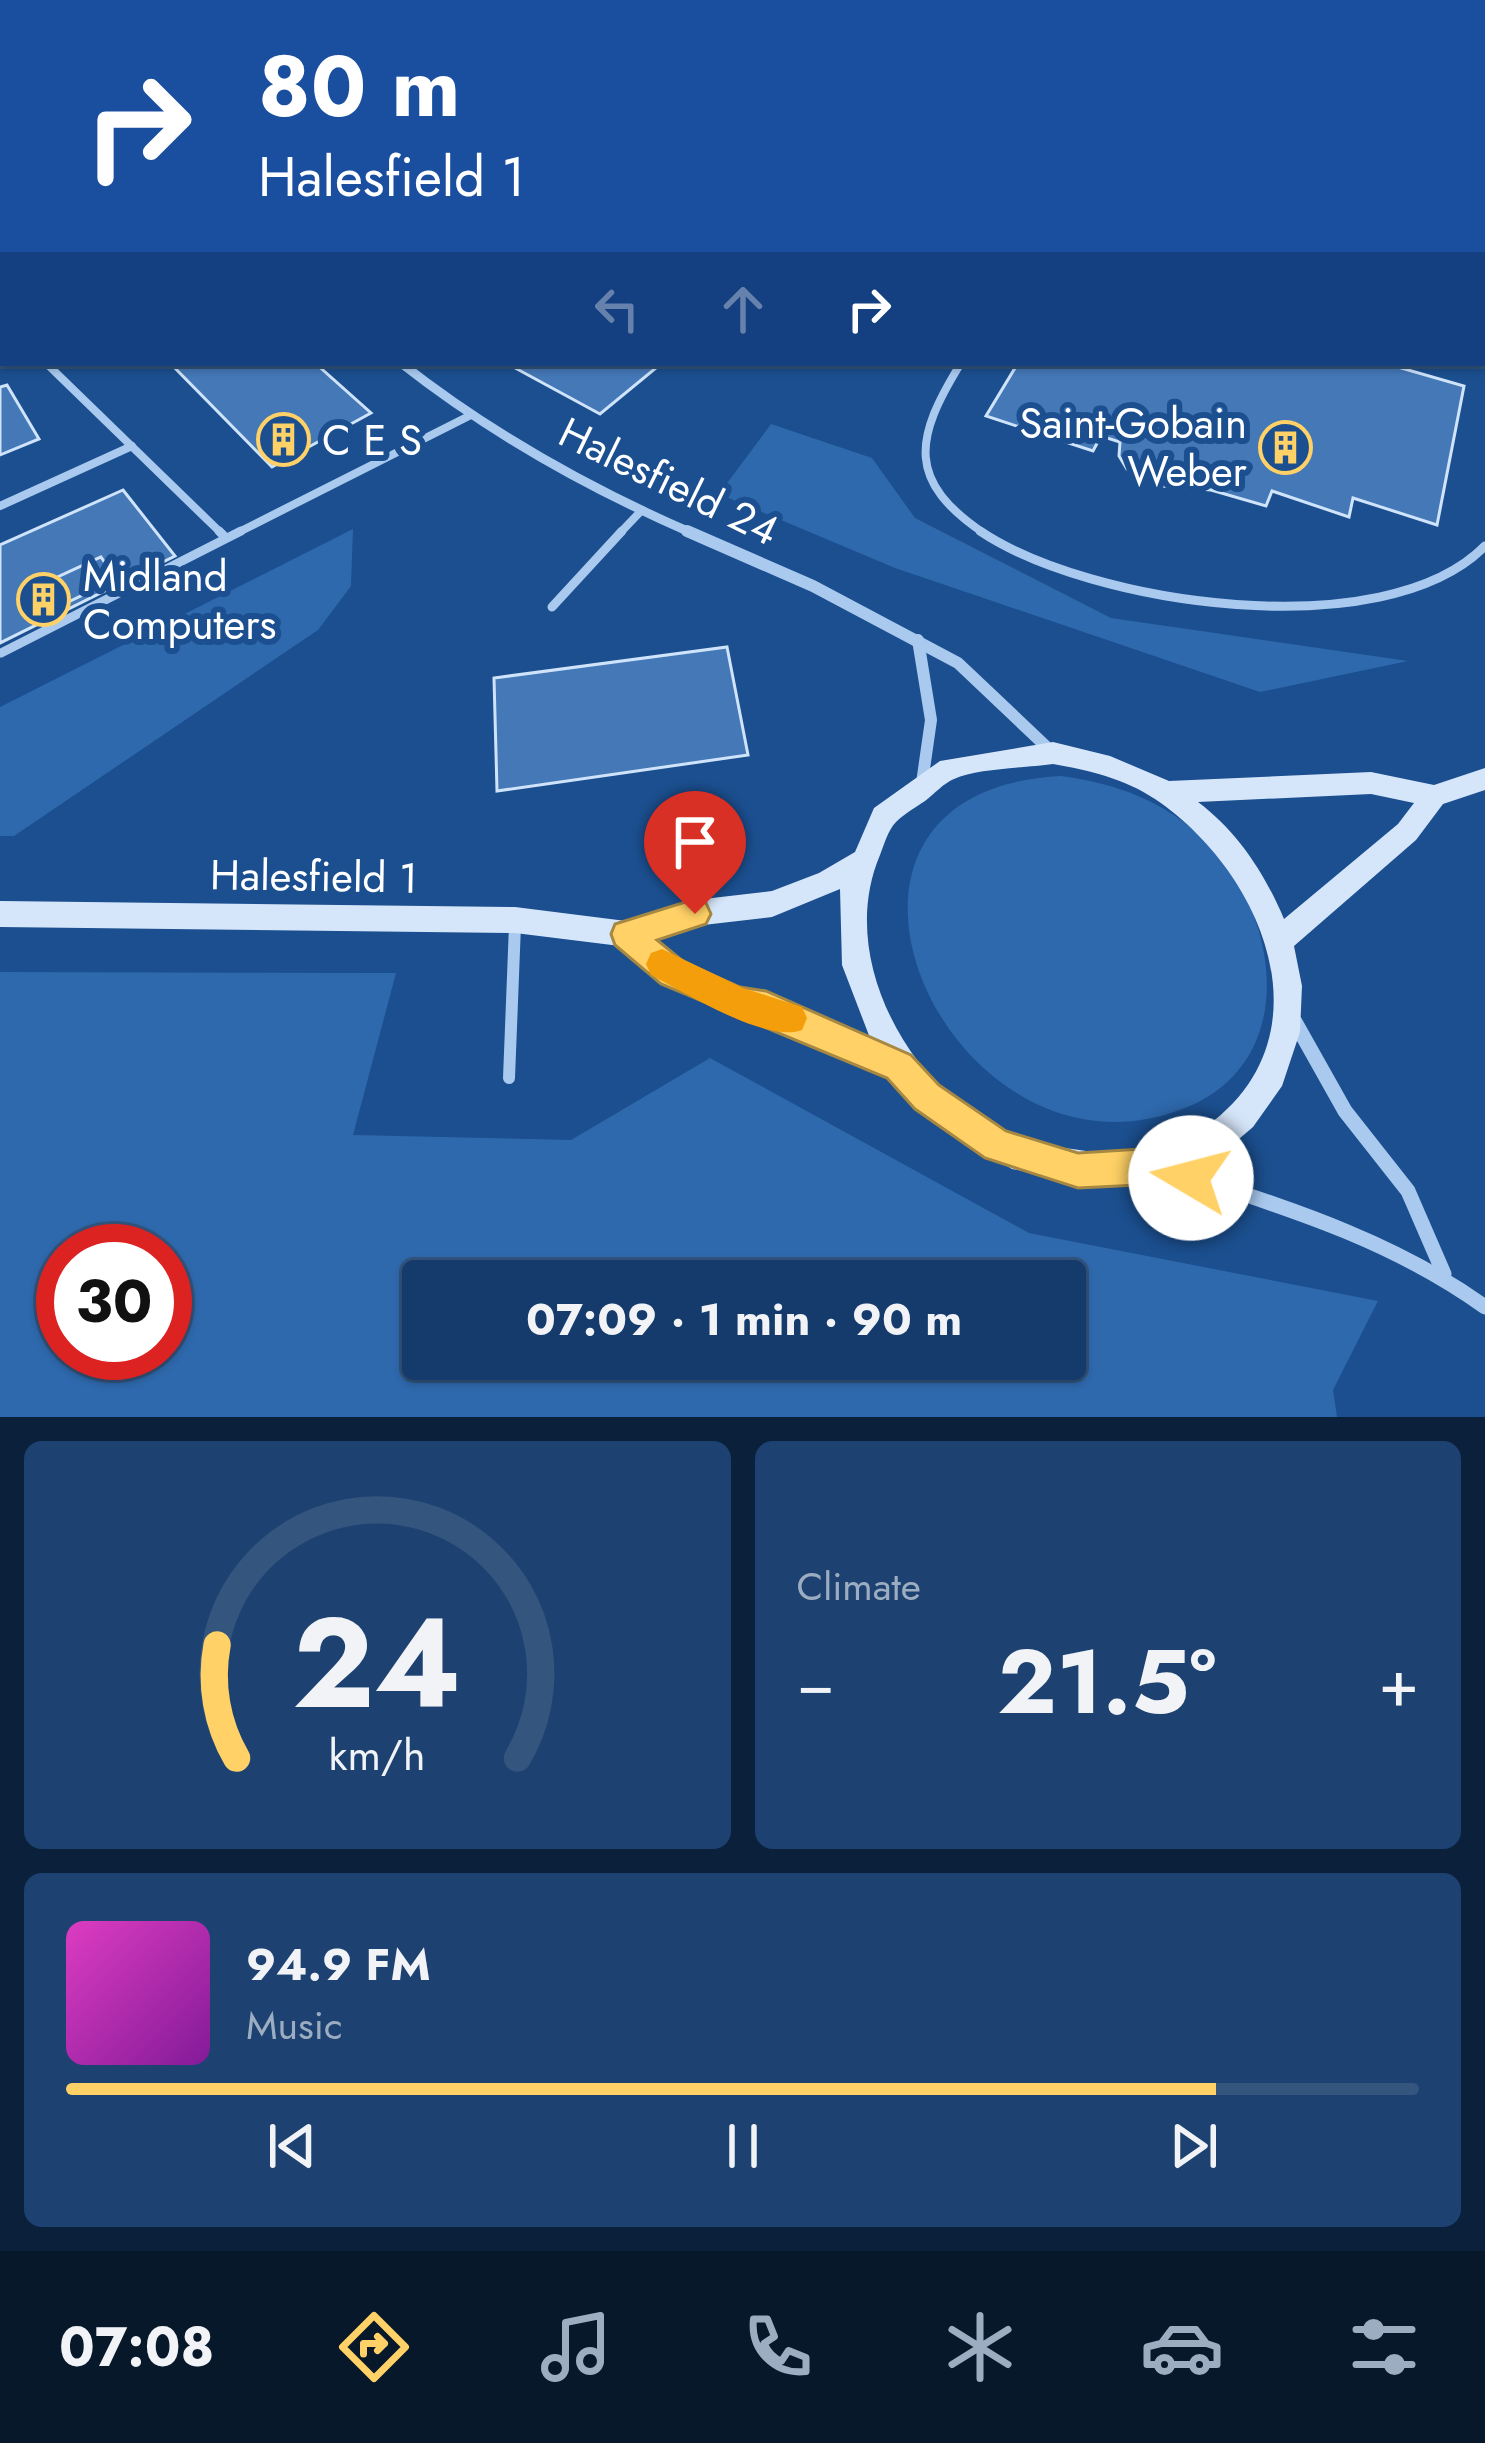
<!DOCTYPE html>
<html lang="en">
<head>
<meta charset="utf-8">
<style>
  body { margin:0; font-family:Jost,sans-serif; background:#1d4271; color:#f1f3f6; height:100vh; display:flex; flex-direction:column; font-size:45px; white-space:nowrap }
  * { box-sizing:border-box; margin:0 }
  p { font-size:39px; color:#9dadc1 }
  .icon { flex:none; width:66px; height:66px; fill:none; stroke:currentColor; stroke-width:2; stroke-linecap:round; stroke-linejoin:round }
  .map { position:relative; height:1417px; overflow:hidden }
  .side { display:flex; flex-direction:column; gap:24px; padding:24px; background:#0b203b; flex:1 }
  .side>* { flex:none }
  .guide { position:absolute; left:0px; top:0px; width:1485px; height:366px; box-shadow:0 3px 9px #0004,0 0 0 3px #33557e; background:#1a4fa0; color:#fff; overflow:hidden }
  .speed { position:absolute; left:36px; top:1224px; display:flex; gap:24px; font-size:60px; font-weight:700; text-align:center }
  .speed>* { display:grid; place-content:center; width:156px; height:156px; border-radius:50%; background:#143b6b; box-shadow:0 3px 9px #0004,0 0 0 3px #33557e; line-height:1 }
  .speed .limit { border:18px solid #d22; background:#fff; color:#111 }
  .pin { position:absolute; display:grid; place-items:center; width:102px; height:102px; color:#fff; margin:-123px -51px; border-radius:50% 50% 50% 0; rotate:-45deg; box-shadow:0 0 12px #0007 }
  .pin .icon { rotate:45deg }
  .me { position:absolute; width:132px; margin:-66px; rotate:278deg; stroke-linejoin:round; filter:drop-shadow(0 0 9px #0008) }
  .turn { display:flex; align-items:center; gap:42px; height:252px; padding:0 60px; font-size:54px }
  .turn .icon { width:156px; height:156px; stroke-width:2.5 }
  .turn b { display:block; font-size:84px; line-height:102px }
  .lanes { display:flex; align-items:center; height:114px; padding:0 60px; background:#0003; justify-content:center; gap:60px; direction:ltr }
  .lanes .off { opacity:.35 }
  .big { font-size:90px; font-weight:700; line-height:1.1 }
  .side .card { flex:1; display:flex; flex-direction:column; justify-content:center; gap:18px; min-width:0; padding:0 42px; border-radius:18px; background:#1d4271 }
  .side .dial { align-items:center; gap:0 }
  .dial svg { height:312px; overflow:visible; fill:none; stroke:#33557e; stroke-width:7; stroke-linecap:round; text-anchor:middle }
  .dial text { fill:#f1f3f6; stroke:none }
  .song { display:flex; align-items:center; gap:36px }
  .cover { width:144px; height:144px; border-radius:18px; background:linear-gradient(135deg,hsl(310 70% 55%),hsl(290 70% 35%)) }
  .played { height:12px; border-radius:6px; background:linear-gradient(90deg,#ffd166 85%,#33557e 85%) }
  .keys { display:flex; justify-content:space-around; direction:ltr }
  .heat { display:flex; justify-content:space-between; align-items:center; font-size:66px; direction:ltr }
  .side .tiles { flex:1; display:grid; gap:24px; grid-template-columns:1fr 1fr }
  .card:last-child { grid-column:span 2 }
  .trip { position:absolute; left:402px; top:1260px; width:684px; height:120px; border-radius:12px; background:#143b6b; box-shadow:0 3px 9px #0004,0 0 0 3px #33557e; font-weight:700; line-height:120px; text-align:center }
  .tabs { display:flex; height:192px; justify-content:space-around; align-items:center; background:#08182b; color:#9dadc1 }
  .tabs .icon { width:84px; height:84px }
  .tabs .selected { color:#ffd166 }
  .tabs b { font-size:54px; color:#f1f3f6 }
  .map>svg:first-child { display:block }
  .green { fill:#2e69ad; fill-rule:evenodd }
  .building { fill:#4478b7; stroke:#cfe3fa; stroke-width:3 }
  .lines { fill:none; stroke-linecap:round; stroke-linejoin:round }
  .lane-far3 { stroke:#a9c9ee; stroke-width:6 }
  .lane-far2 { stroke:#a9c9ee; stroke-width:8 }
  .lane-far1 { stroke:#a9c9ee; stroke-width:9 }
  .lane { stroke:#a9c9ee; stroke-width:12 }
  .street-far3 { stroke:#a9c9ee; stroke-width:8 }
  .street-far2 { stroke:#a9c9ee; stroke-width:9 }
  .street-far1 { stroke:#a9c9ee; stroke-width:12 }
  .street { stroke:#a9c9ee; stroke-width:15 }
  .secondary { fill:#d6e6fa; fill-rule:evenodd }
  .route { fill:#ffd166; stroke:#a68842; stroke-width:3 }
  .slow { fill:#f59e0b }
  .labels { text-anchor:middle; stroke-width:12; stroke-linejoin:round; paint-order:stroke }
  .poi-label { font-size:42px; fill:#fff; stroke:#1b4f8f; text-anchor:start }
  .street-label { font-size:42px; fill:#fff; stroke:#1b4f8f }
</style>
</head>
<body>
<div class="map">
<svg width="1485" height="1417" viewBox="0 0 1485 1417">
  <rect width="100%" height="100%" fill="#1b4f8f"/>
  <g class="green">
    <path d="M 771,424 L 872,458 L 915,518 L 1111,618 L 1408,661 L 1260,692 L 895,568 L 719,494 Z"/>
    <path d="M 353,529 L 351,586 L 318,630 L 14,836 L 0,836 L 0,707 Z"/>
    <path d="M 1061,776 C 1116,783 1167,802 1207,842 C 1280,915 1301,1062 1185,1108 C 950,1202 764,791 1061,776 Z"/>
    <path d="M 0,972 L 396,973 L 353,1135 L 571,1140 L 710,1058 L 1029,1233 L 1378,1301 L 1333,1390 L 1337,1417 L 0,1417 ZM 63,1251 L 165,1251 L 165,1353 L 63,1353 ZM 423,1281 L 1065,1281 L 1065,1359 L 423,1359 Z"/>
  </g>
  <g class="building">
    <path d="M 179,0 L 469,0 L 460,3 Z"/>
    <path d="M 170,363 L 315,363 L 371,413 L 272,467 Z"/>
    <path d="M 506,363 L 662,363 L 600,414 Z"/>
    <path d="M 1018,363 L 1384,363 L 1464,386 L 1437,525 L 1353,498 L 1349,517 L 1272,491 L 1266,506 L 1211,490 L 1162,486 L 1127,469 L 1119,456 L 1120,442 L 1101,436 L 1093,451 L 986,416 Z"/>
    <path d="M 7,385 L 39,439 L 0,455 L 0,387 Z"/>
    <path d="M 123,490 L 175,556 L 0,643 L 0,545 Z"/>
    <path d="M 101,557 L 116,579 L 37,617 L 23,593 Z"/>
    <path d="M 727,647 L 748,755 L 497,791 L 494,678 Z"/>
  </g>
  <g class="lines">
    <g class="lane-far3">
      <path d="M 626,3 L 634,0"/>
      <path d="M 691,3 L 695,0"/>
      <path d="M 0,93 L 3,97"/>
    </g>
    <g class="lane-far2">
      <path d="M 46,363 L 222,534"/>
      <path d="M 961,363 C 914,439 906,481 985,534"/>
      <path d="M 0,506 L 132,446"/>
      <path d="M 235,534 L 471,415"/>
      <path d="M 619,534 L 642,510"/>
    </g>
    <g class="lane-far1">
      <path d="M 219,531 L 226,538"/>
      <path d="M 980,531 C 1090,605 1385,648 1485,546"/>
      <path d="M 552,607 L 622,531"/>
      <path d="M 1,653 L 241,531"/>
    </g>
    <path class="lane" d="M 509,1078 L 515,925"/>
    <path class="street-far3" d="M 739,3 L 743,0"/>
    <path class="street-far2" d="M 401,363 C 490,433 590,489 694,534"/>
    <g class="street-far1">
      <path d="M 687,531 L 813,586 L 958,663 L 1053,753"/>
      <path d="M 918,640 L 931,720 L 922,783"/>
    </g>
    <g class="street">
      <path d="M 1295,1022 L 1345,1111 L 1408,1191 L 1444,1274"/>
      <path d="M 1165,1168 C 1277,1205 1388,1237 1485,1307"/>
    </g>
    <path class="secondary" d="M 1053,742 L 1110,756 L 1169,781 L 1371,772 L 1434,785 L 1485,768 L 1485,790 L 1443,804 L 1416,840 L 1294,946 L 1302,986 L 1300,1032 L 1282,1086 L 1253,1127 L 1226,1150 L 1198,1166 L 1155,1182 L 1121,1187 L 1012,1169 L 933,1123 L 897,1080 L 765,1021 L 739,1017 L 662,983 L 620,946 L 515,933 L 0,927 L 0,901 L 515,907 L 626,921 L 695,900 L 772,891 L 819,873 L 855,852 L 874,808 L 940,761 ZM 1053,764 C 1089,770 1125,779 1155,799 C 1262,871 1332,1035 1207,1126 C 1170,1153 1130,1157 1086,1151 C 1068,1148 1049,1147 1032,1144 C 1014,1140 967,1112 953,1100 C 887,1040 844,940 880,855 C 884,845 888,830 896,822 C 904,814 916,807 925,801 C 934,794 944,783 954,779 C 978,768 1026,768 1053,764 ZM 1371,794 L 1414,803 L 1398,824 L 1284,919 C 1265,874 1238,832 1198,802 ZM 840,889 L 842,965 L 870,1038 L 766,993 L 740,989 L 682,963 L 653,939 L 695,926 L 772,917 Z"/>
  </g>
  <path class="route" d="M 695,899 L 706,903 L 711,914 L 706,924 L 657,940 L 684,962 L 740,987 L 766,991 L 911,1055 L 939,1085 L 1006,1131 L 1078,1153 L 1158,1148 L 1204,1165 L 1209,1178 L 1204,1190 L 1191,1195 L 1158,1184 L 1078,1188 L 985,1158 L 915,1109 L 887,1078 L 661,984 L 615,945 L 611,934 L 615,924 Z"/>
  <path class="slow" d="M 662,949 L 743,988 L 802,1007 L 807,1018 L 802,1030 C 767,1044 684,992 651,975 L 646,964 L 651,953 Z"/>
  <defs>
    <symbol id="building-ring" viewBox="-11 -11 22 22"><circle r="9.5" fill="#1b4f8f" stroke="#ffd166" stroke-width="1.5"/><path d="M-4-6H4V6H1V3H-1V6H-4ZM-2.5-4.3h1.7v1.8h-1.7ZM.8-4.3h1.7v1.8H.8ZM-2.5-1h1.7V.8h-1.7ZM.8-1h1.7V.8H.8Z" fill="#ffd166"/></symbol>
  </defs>
  <g fill-rule="evenodd">
    <use href="#building-ring" x="254" y="410" width="59" height="59"/>
    <use href="#building-ring" x="1256" y="418" width="59" height="59"/>
    <use href="#building-ring" x="14" y="570" width="59" height="59"/>
  </g>
  <g class="labels">
    <g class="poi-label">
      <text x="1247" y="438" text-anchor="end">Saint-Gobain<tspan x="1247" dy="48">Weber</tspan></text>
      <text x="322" y="455">C E S</text>
      <text x="83" y="591">Midland<tspan x="83" dy="48">Computers</tspan></text>
    </g>
    <g class="street-label">
      <text transform="translate(669 481) rotate(26)" y="15">Halesfield 24</text>
      <text transform="translate(314 876) rotate(1)" y="15">Halesfield 1</text>
    </g>
  </g>
</svg>
<div class="speed"><div class="limit">30</div></div>
<div class="pin" style="left:695px;top:914px;background:#d93025"><svg class="icon" aria-label="arrive" viewBox="0 0 24 24"><path d="M6 21V4h12l-3 4 3 4H6"/></svg></div>
<svg class="me" style="left:1191px;top:1178px" viewBox="-20 -20 40 40"><circle r="19" fill="#fff"/><path d="M0-13L10 11 0 6-10 11z" fill="#ffd166"/></svg>
<div class="trip">07:09 · 1 min · 90 m</div>
<div class="guide">
<div class="turn"><svg class="icon" aria-label="right" viewBox="0 0 24 24"><path d="M7 20v-9h11M14 6l5 5-5 5"/></svg><div><b>80 m</b>Halesfield 1</div></div>
<div class="lanes"><svg class="icon off" aria-label="left" viewBox="0 0 24 24"><path d="M17 20v-9H6M10 6l-5 5 5 5"/></svg><svg class="icon off" aria-label="ahead" viewBox="0 0 24 24"><path d="M12 20V5M6 11l6-6 6 6"/></svg><svg class="icon" aria-label="right" viewBox="0 0 24 24"><path d="M7 20v-9h11M14 6l5 5-5 5"/></svg></div>
</div>
</div>
<section class="side">
<div class="tiles">
<div class="card dial"><svg viewBox="0 0 100 80">
<path d="M14 69A42 42 0 1 1 86 69"/>
<path d="M14 69A42 42 0 0 1 9 40" stroke="#ffd166"/>
<text x="50" y="56" font-size="32" font-weight="700">24</text>
<text x="50" y="72" font-size="11">km/h</text>
</svg></div>
<div class="card"><p>Climate</p>
<div class="heat"><a>−</a><b class="big">21.5°</b><a>+</a></div>
</div>
<div class="card">
<div class="song"><i class="cover"></i><div><b>94.9 FM</b><p>Music</p></div></div>
<div class="played"></div>
<div class="keys"><svg class="icon" aria-label="previous" viewBox="0 0 24 24"><path d="M18 5L8 12l10 7zM5 5v14"/></svg><svg class="icon" aria-label="pause" viewBox="0 0 24 24"><path d="M8 5v14M16 5v14"/></svg><svg class="icon" aria-label="next" viewBox="0 0 24 24"><path d="M6 5l10 7-10 7zM19 5v14"/></svg></div>
</div>
</div>
</section>
<nav class="tabs">
<b>07:08</b>
<svg class="icon selected" aria-label="directions" viewBox="0 0 24 24"><path d="M12 3l9 9-9 9-9-9zM9 14v-3h6M13 9l2 2-2 2"/></svg>
<svg class="icon" aria-label="music" viewBox="0 0 24 24"><path d="M9 18V5l10-2v13"/><circle cx="6" cy="18" r="3"/><circle cx="16" cy="16" r="3"/></svg>
<svg class="icon" aria-label="phone" viewBox="0 0 24 24"><path d="M5 4h4l2 5-3 2q2 4 5 5l2-3 5 2v4C11 20 4 13 5 4z"/></svg>
<svg class="icon" aria-label="climate" viewBox="0 0 24 24"><path d="M12 3v18M4 7l16 10M4 17L20 7"/></svg>
<svg class="icon" aria-label="car" viewBox="0 0 24 24"><path d="M5 17H2v-5l4-1 3-4h7l3 4 3 1v5h-3M9 17h6M6 11h13"/><circle cx="7" cy="17" r="2"/><circle cx="17" cy="17" r="2"/></svg>
<svg class="icon" aria-label="filters" viewBox="0 0 24 24"><path d="M4 7h16M4 17h16"/><circle cx="9" cy="7" r="2"/><circle cx="15" cy="17" r="2"/></svg>
</nav>
</body>
</html>
